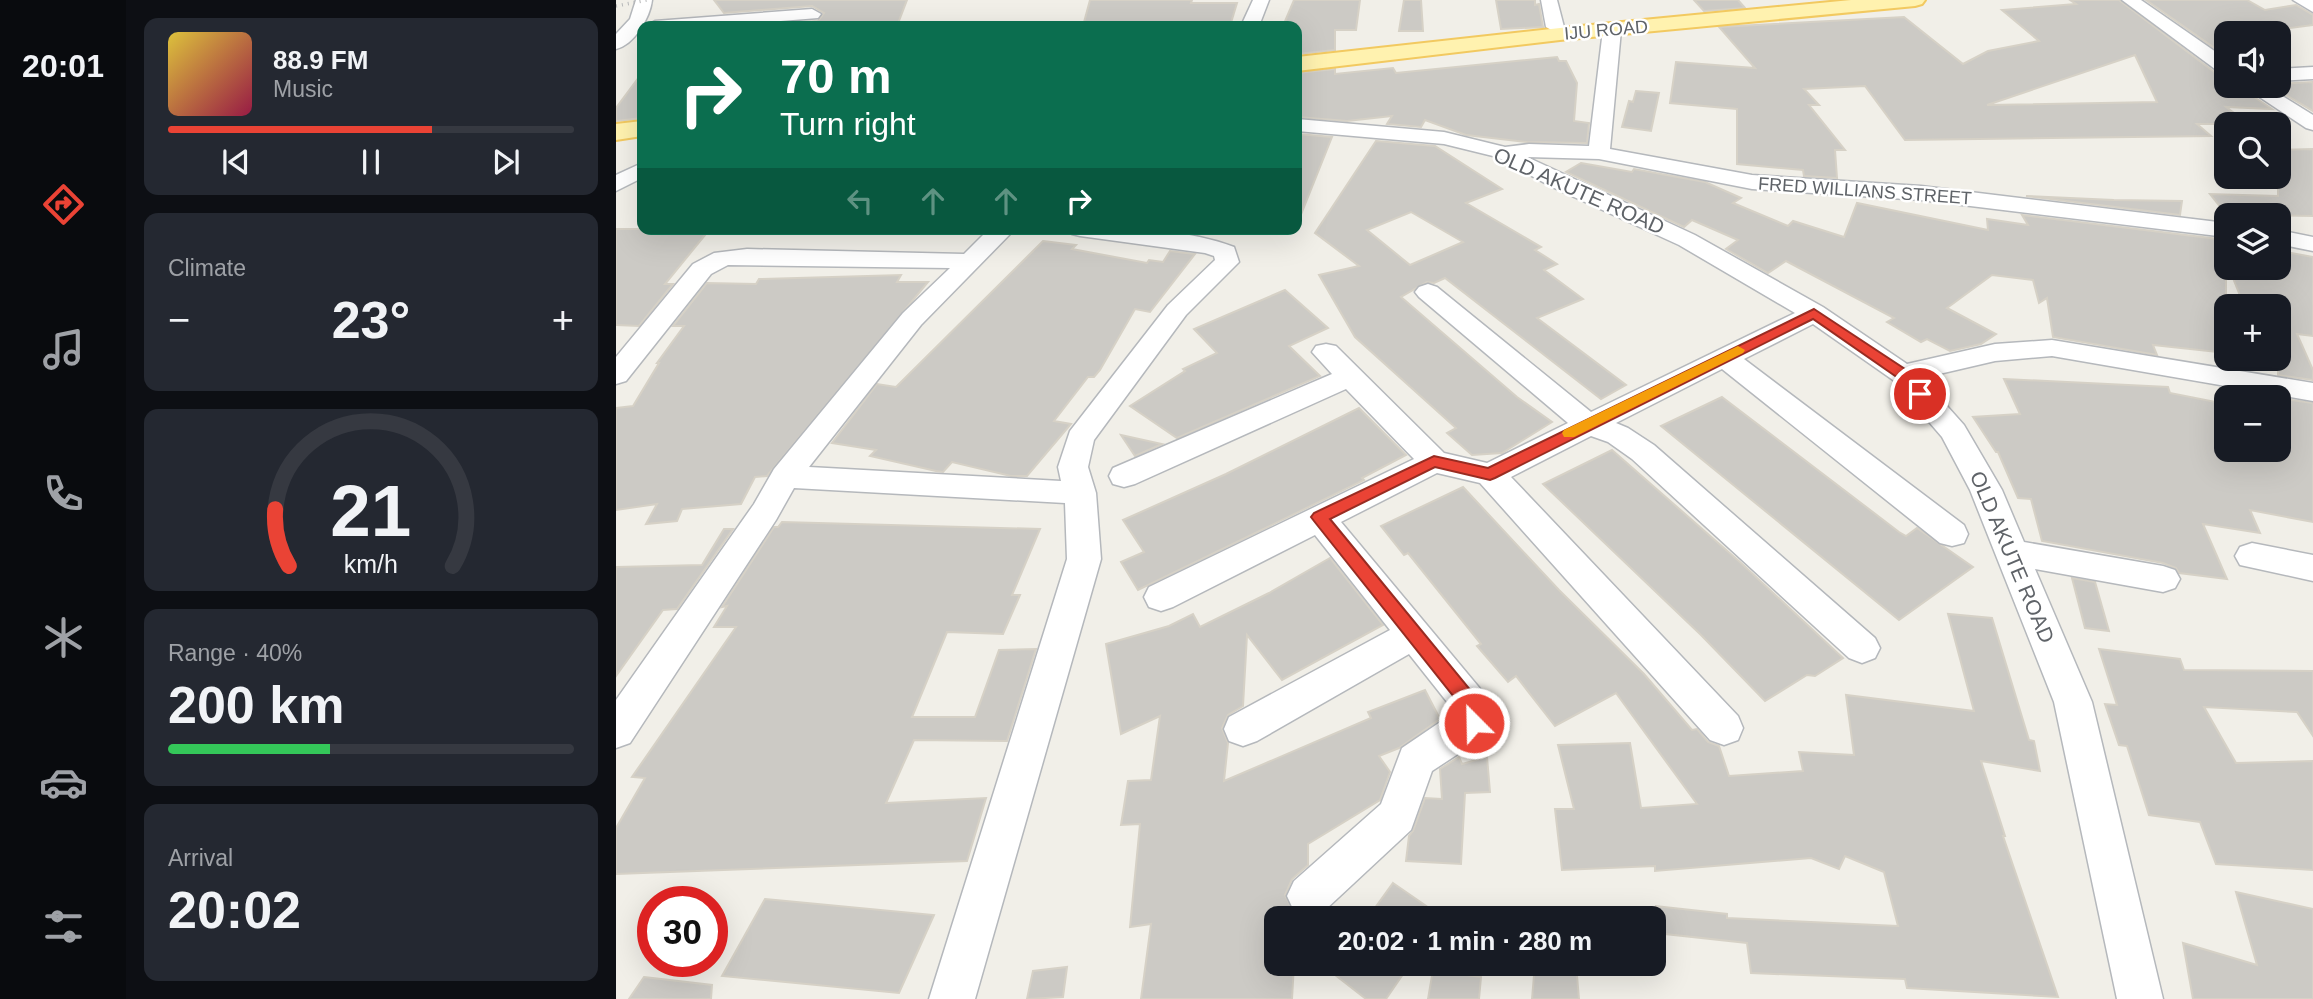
<!DOCTYPE html>
<html lang="en">
<head>
<meta charset="utf-8">
<style>
  body { margin:0; font-family:Arial,sans-serif; background:#242831; color:#f1f3f6; height:100vh; display:flex; flex-direction:column; font-size:26px; white-space:nowrap }
  * { box-sizing:border-box; margin:0 }
  p { font-size:23px; color:#9ea1a6 }
  .icon { flex:none; width:38px; height:38px; fill:none; stroke:currentColor; stroke-width:2; stroke-linecap:round; stroke-linejoin:round }
  .map { position:relative; flex:1; overflow:hidden }
  .drawer { display:flex; flex-direction:column; gap:18px; padding:18px; background:#0d0f14; width:490px }
  .drawer>* { flex:none }
  .hud { position:absolute; left:21px; top:21px; width:665px; height:214px; border-radius:14px; box-shadow:0 7px 28px #0002; background:#0b6e4f; color:#fff; overflow:hidden }
  .fabs { position:absolute; left:1598px; top:21px; display:grid; gap:14px }
  .fabs a { display:grid; place-items:center; width:77px; height:77px; border-radius:14px; background:#171b24; box-shadow:0 7px 28px #0002; font-size:35px }
  .speed { position:absolute; left:21px; top:886px; display:flex; gap:14px; font-size:35px; font-weight:700; text-align:center }
  .speed>* { display:grid; place-content:center; width:91px; height:91px; border-radius:50%; background:#171b24; box-shadow:0 7px 28px #0002; line-height:1 }
  .speed .limit { border:10px solid #d22; background:#fff; color:#111 }
  .pin { position:absolute; display:grid; place-items:center; width:60px; height:60px; color:#fff; margin:-30px; border:4px solid #fff; border-radius:50%; box-shadow:0 2px 7px #0007 }
  .me { position:absolute; width:77px; margin:-38px; rotate:337deg; stroke-linejoin:round; filter:drop-shadow(0 0 5px #0008) }
  .turn { display:flex; align-items:center; gap:24px; height:147px; padding:0 28px; font-size:32px }
  .turn .icon { width:91px; height:91px; stroke-width:2.5 }
  .turn b { display:block; font-size:49px; line-height:60px }
  .lanes { display:flex; align-items:center; height:66px; padding:0 28px; background:#0003; justify-content:center; gap:35px; direction:ltr }
  .lanes .off { opacity:.35 }
  .big { font-size:52px; font-weight:800; line-height:1.1 }
  .drawer .card { flex:1; display:flex; flex-direction:column; justify-content:center; gap:10px; min-width:0; padding:0 24px; border-radius:14px; background:#242831 }
  .drawer .dial { align-items:center; gap:0 }
  .dial svg { height:182px; overflow:visible; fill:none; stroke:#363941; stroke-width:7; stroke-linecap:round; text-anchor:middle }
  .dial text { fill:#f1f3f6; stroke:none }
  .song { display:flex; align-items:center; gap:21px }
  .cover { width:84px; height:84px; border-radius:10px; background:linear-gradient(135deg,hsl(50 70% 55%),hsl(340 70% 35%)) }
  .played { height:7px; border-radius:4px; background:linear-gradient(90deg,#ea4335 65%,#363941 65%) }
  .keys { display:flex; justify-content:space-around; direction:ltr }
  .heat { display:flex; justify-content:space-between; align-items:center; font-size:38px; direction:ltr }
  .charge { height:10px; border-radius:5px; background:linear-gradient(90deg,#34c759 40%,#363941 0) }
  .trip { position:absolute; left:648px; top:906px; width:402px; height:70px; border-radius:14px; background:#171b24; box-shadow:0 7px 28px #0002; font-weight:800; line-height:70px; text-align:center }
  main { display:flex; flex:1; min-height:0 }
  .tab-bar { display:flex; flex-direction:column; width:126px; justify-content:space-around; align-items:center; background:#090b0e; color:#9ea1a6 }
  .tab-bar .icon { width:49px; height:49px }
  .tab-bar .on { color:#ea4335 }
  .tab-bar b { font-size:32px; color:#f1f3f6 }
  .map>svg:first-child { display:block }
  .building { fill:#cccac5; stroke:#d6d1c6; stroke-width:2; fill-rule:evenodd }
  .lines { fill:none; stroke-linecap:round; stroke-linejoin:round }
  .minor-casing { stroke:#b5b8bc; stroke-width:3 }
  .major-casing { stroke:#f2c960; stroke-width:4 }
  .minor { fill:#fff; fill-rule:evenodd }
  .major { fill:#fff2af; fill-rule:evenodd }
  .rail { stroke:#b6b7b8; stroke-width:3.5; stroke-dasharray:1 5; stroke-linecap:butt }
  .route { fill:#ea4335; stroke:#982c22; stroke-width:2 }
  .slow { fill:#f59e0b }
  .labels { text-anchor:middle; stroke-width:5; stroke-linejoin:round; paint-order:stroke }
  .far-street-label { font-size:18px; fill:#5f6368; stroke:#fff }
  .street-label { font-size:21px; fill:#5f6368; stroke:#fff }
</style>
</head>
<body>
<main>
<nav class="tab-bar">
<b>20:01</b>
<svg class="icon on" aria-label="directions" viewBox="0 0 24 24"><path d="M12 3l9 9-9 9-9-9zM9 14v-3h6M13 9l2 2-2 2"/></svg>
<svg class="icon" aria-label="music" viewBox="0 0 24 24"><path d="M9 18V5l10-2v13"/><circle cx="6" cy="18" r="3"/><circle cx="16" cy="16" r="3"/></svg>
<svg class="icon" aria-label="phone" viewBox="0 0 24 24"><path d="M5 4h4l2 5-3 2q2 4 5 5l2-3 5 2v4C11 20 4 13 5 4z"/></svg>
<svg class="icon" aria-label="climate" viewBox="0 0 24 24"><path d="M12 3v18M4 7l16 10M4 17L20 7"/></svg>
<svg class="icon" aria-label="car" viewBox="0 0 24 24"><path d="M5 17H2v-5l4-1 3-4h7l3 4 3 1v5h-3M9 17h6M6 11h13"/><circle cx="7" cy="17" r="2"/><circle cx="17" cy="17" r="2"/></svg>
<svg class="icon" aria-label="filters" viewBox="0 0 24 24"><path d="M4 7h16M4 17h16"/><circle cx="9" cy="7" r="2"/><circle cx="15" cy="17" r="2"/></svg>
</nav>
<section class="drawer">
<div class="card">
<div class="song"><i class="cover"></i><div><b>88.9 FM</b><p>Music</p></div></div>
<div class="played"></div>
<div class="keys"><svg class="icon" aria-label="previous" viewBox="0 0 24 24"><path d="M18 5L8 12l10 7zM5 5v14"/></svg><svg class="icon" aria-label="pause" viewBox="0 0 24 24"><path d="M8 5v14M16 5v14"/></svg><svg class="icon" aria-label="next" viewBox="0 0 24 24"><path d="M6 5l10 7-10 7zM19 5v14"/></svg></div>
</div>
<div class="card"><p>Climate</p>
<div class="heat"><a>−</a><b class="big">23°</b><a>+</a></div>
</div>
<div class="card dial"><svg viewBox="0 0 100 80">
<path d="M14 69A42 42 0 1 1 86 69"/>
<path d="M14 69A42 42 0 0 1 8 44" stroke="#ea4335"/>
<text x="50" y="56" font-size="32" font-weight="700">21</text>
<text x="50" y="72" font-size="11">km/h</text>
</svg></div>
<div class="card"><p>Range · 40%</p><b class="big">200 km</b><div class="charge"></div></div>
<div class="card"><p>Arrival</p><b class="big">20:02</b></div>
</section>
<div class="map">
<svg width="1697" height="999" viewBox="0 0 1697 999">
  <rect width="100%" height="100%" fill="#f1efe8"/>
  <g class="building">
    <path d="M 98,0 L 291,0 L 281,26 L 132,26 L 202,21 L 208,13 L 196,6 L 108,13 Z"/>
    <path d="M 474,0 L 576,0 L 575,3 L 621,3 L 614,26 L 467,26 Z"/>
    <path d="M 678,0 L 744,0 L 740,30 L 719,30 L 719,50 L 681,54 L 681,26 L 667,26 Z"/>
    <path d="M 788,0 L 805,0 L 807,31 L 783,31 Z"/>
    <path d="M 880,0 L 919,0 L 919,5 L 923,4 L 927,27 L 885,29 Z"/>
    <path d="M 1078,0 L 1122,0 L 1129,8 L 1088,11 Z"/>
    <path d="M 1454,0 L 1503,0 L 1601,74 L 1610,76 L 1610,90 L 1626,89 L 1656,109 L 1610,107 L 1633,124 L 1581,124 L 1595,136 L 1289,140 L 1249,86 L 1188,89 L 1203,105 L 1193,105 L 1229,150 L 1219,150 L 1221,178 L 1188,176 L 1187,170 L 1121,164 L 1121,109 L 1054,103 L 1060,62 L 1139,68 L 1103,27 L 1288,17 L 1347,64 L 1372,51 L 1423,41 L 1386,10 L 1460,4 ZM 1519,55 L 1541,102 L 1371,105 Z"/>
    <path d="M 1530,0 L 1631,0 L 1649,10 L 1680,5 L 1697,15 L 1697,25 L 1637,33 L 1610,33 L 1610,56 Z"/>
    <path d="M 941,57 L 943,61 L 950,61 L 961,83 L 958,121 L 973,123 L 971,143 L 911,142 L 850,135 L 809,120 L 805,127 L 771,124 L 776,116 L 731,121 L 681,117 L 681,73 L 719,69 L 719,74 L 777,68 L 780,73 Z"/>
    <path d="M 26,73 L 26,118 L 0,121 L 0,108 Z"/>
    <path d="M 1697,82 L 1697,111 L 1656,87 L 1662,86 L 1662,84 Z"/>
    <path d="M 1020,91 L 1043,93 L 1035,131 L 1006,127 L 1013,101 L 1017,102 Z"/>
    <path d="M 681,134 L 716,137 L 682,222 L 681,222 Z"/>
    <path d="M 760,141 L 819,146 L 886,189 L 850,203 L 925,247 L 919,250 L 941,264 L 928,270 L 967,299 L 921,318 L 1010,385 L 985,399 L 829,278 L 818,283 L 811,282 L 785,297 L 901,397 L 936,422 L 886,453 L 856,455 L 831,433 L 840,428 L 739,337 L 703,275 L 743,266 L 699,233 ZM 795,212 L 847,242 L 794,265 L 751,230 Z"/>
    <path d="M 1697,149 L 1697,216 L 1610,214 L 1594,194 L 1662,196 L 1662,150 Z"/>
    <path d="M 965,163 L 1016,172 L 1018,169 L 1089,182 L 1125,198 L 1117,203 L 1172,226 L 1177,221 L 1228,237 L 1241,203 L 1372,230 L 1371,219 L 1412,225 L 1406,215 L 1610,240 L 1610,353 L 1537,345 L 1541,355 L 1437,337 L 1431,298 L 1423,303 L 1417,280 L 1376,275 L 1331,308 L 1380,334 L 1365,344 L 1334,351 L 1311,339 L 1305,342 L 1271,322 L 1278,318 L 1170,261 L 1152,273 L 1110,249 L 1122,240 L 1076,220 L 1068,227 L 950,172 Z"/>
    <path d="M 1410,196 L 1498,200 L 1566,201 L 1564,215 Z"/>
    <path d="M 0,229 L 94,229 L 49,284 L 57,284 L 23,326 L 0,325 Z"/>
    <path d="M 427,241 L 460,245 L 456,249 L 531,263 L 533,260 L 547,262 L 554,251 L 579,254 L 534,312 L 519,309 L 484,370 L 478,377 L 472,377 L 438,421 L 455,424 L 411,476 L 395,476 L 336,462 L 327,472 L 320,471 L 254,456 L 260,450 L 216,443 L 261,384 L 280,387 Z"/>
    <path d="M 1665,251 L 1697,257 L 1697,336 L 1681,334 L 1697,370 L 1697,380 L 1662,375 L 1662,306 L 1627,303 L 1613,268 L 1668,268 Z"/>
    <path d="M 285,275 L 281,282 L 312,282 L 151,476 L 139,477 L 125,504 L 66,509 L 61,521 L 30,524 L 41,504 L 0,510 L 0,408 L 17,406 L 43,363 L 41,363 L 68,326 L 57,326 L 91,283 L 140,284 L 143,279 Z"/>
    <path d="M 669,290 L 712,328 L 673,346 L 704,376 L 561,438 L 514,406 L 569,371 L 567,369 L 601,353 L 578,329 Z"/>
    <path d="M 1388,379 L 1552,387 L 1554,393 L 1610,404 L 1610,450 L 1662,450 L 1662,398 L 1697,403 L 1697,522 L 1634,510 L 1644,533 L 1587,524 L 1611,579 L 1563,573 L 1560,568 L 1547,563 L 1426,541 L 1415,499 L 1402,498 L 1382,452 L 1380,452 L 1357,417 L 1404,414 Z"/>
    <path d="M 1106,397 L 1283,532 L 1290,536 L 1301,528 L 1357,567 L 1283,620 L 1045,426 Z"/>
    <path d="M 743,408 L 790,455 L 746,478 L 748,480 L 522,590 L 505,562 L 528,552 L 507,520 L 610,474 Z"/>
    <path d="M 505,435 L 546,444 L 519,456 Z"/>
    <path d="M 996,450 L 1125,563 L 1227,658 L 1199,676 L 1191,675 L 1149,701 L 1085,635 L 927,484 Z"/>
    <path d="M 847,487 L 943,590 L 1028,674 L 1076,730 L 1081,729 L 1092,742 L 1103,746 L 1113,776 L 1187,771 L 1183,752 L 1238,755 L 1230,695 L 1358,711 L 1332,614 L 1376,618 L 1413,740 L 1418,741 L 1424,771 L 1365,761 L 1389,836 L 1387,836 L 1442,997 L 1291,988 L 1289,979 L 1135,973 L 1131,943 L 1040,933 L 1040,906 L 1111,914 L 1111,918 L 1282,926 L 1268,872 L 1229,856 L 1223,869 L 1195,858 L 1039,871 L 1039,866 L 946,870 L 939,809 L 958,809 L 942,745 L 1014,743 L 1025,808 L 1081,804 L 1000,693 L 939,726 L 900,676 L 892,682 L 861,646 L 865,644 L 792,553 L 788,555 L 765,526 Z"/>
    <path d="M 166,522 L 424,529 L 396,595 L 404,595 L 387,634 L 331,632 L 296,717 L 359,717 L 383,650 L 420,649 L 391,741 L 298,740 L 270,803 L 370,798 L 351,861 L 0,874 L 0,828 L 29,778 L 16,777 L 120,627 L 98,627 L 111,606 L 106,607 L 158,527 L 162,527 Z"/>
    <path d="M 108,529 L 117,529 L 61,609 L 47,610 L 0,676 L 0,567 L 86,565 Z"/>
    <path d="M 714,558 L 767,625 L 666,680 L 631,635 L 627,706 L 612,715 L 606,728 L 612,743 L 608,781 L 755,718 L 752,712 L 809,690 L 824,719 L 783,748 L 763,756 L 774,772 L 764,800 L 692,844 L 692,865 L 676,879 L 669,895 L 681,919 L 660,919 L 660,964 L 678,964 L 676,999 L 525,999 L 535,924 L 514,927 L 524,824 L 505,825 L 512,781 L 535,780 L 544,716 L 505,734 L 490,644 L 553,626 L 577,614 L 584,627 L 653,593 Z"/>
    <path d="M 1456,578 L 1479,582 L 1493,631 L 1469,628 Z"/>
    <path d="M 1483,649 L 1564,659 L 1568,670 L 1697,671 L 1697,736 L 1681,712 L 1588,707 L 1620,763 L 1697,761 L 1697,870 L 1600,864 L 1584,822 L 1533,815 L 1511,746 L 1503,745 L 1489,704 L 1501,705 Z"/>
    <path d="M 843,757 L 846,764 L 871,757 L 874,792 L 849,793 L 845,864 L 790,861 L 793,836 L 797,831 L 809,798 L 826,799 L 824,769 Z"/>
    <path d="M 777,883 L 829,919 L 751,919 Z"/>
    <path d="M 1620,892 L 1697,909 L 1697,999 L 1577,999 L 1567,943 L 1641,965 Z"/>
    <path d="M 149,899 L 318,915 L 283,993 L 106,976 Z"/>
    <path d="M 705,964 L 794,964 L 770,999 L 750,999 Z"/>
    <path d="M 919,964 L 960,964 L 963,999 L 916,999 Z"/>
    <path d="M 451,967 L 447,997 L 411,999 L 417,971 Z"/>
    <path d="M 817,970 L 865,977 L 863,999 L 812,999 Z"/>
    <path d="M 28,977 L 96,985 L 95,999 L 13,999 Z"/>
  </g>
  <g class="lines">
    <defs>
      <g id="minor">
        <path d="M 20,0 L 36,0 C 34,18 18,45 0,49 L 0,34 L 14,19 Z"/>
        <path d="M 637,0 L 653,0 L 643,26 L 625,26 Z"/>
        <path d="M 925,0 L 941,0 L 948,27 L 945,31 L 939,32 L 930,27 Z"/>
        <path d="M 1506,0 L 1525,0 L 1610,59 L 1610,74 L 1603,72 Z"/>
        <path d="M 1677,0 L 1697,0 L 1697,12 Z"/>
        <path d="M 196,9 L 205,14 L 202,18 L 103,26 L 30,26 L 39,21 Z"/>
        <path d="M 996,25 L 1005,30 L 994,149 L 1136,175 L 1305,186 L 1610,223 L 1610,237 L 1305,200 L 1136,189 L 983,159 L 911,157 L 1079,235 L 1207,307 L 1291,364 L 1379,344 L 1436,340 L 1697,383 L 1697,401 L 1436,356 L 1379,361 L 1306,378 L 1348,425 L 1386,490 L 1408,542 L 1547,566 L 1559,570 L 1564,579 L 1559,588 L 1547,592 L 1419,569 L 1476,702 L 1547,999 L 1501,999 L 1438,702 L 1354,490 L 1326,437 L 1277,380 L 1197,324 L 1128,359 L 1348,525 L 1352,534 L 1348,543 L 1336,546 L 1324,543 L 1106,369 L 1000,423 L 1012,428 L 1038,445 L 1259,638 L 1264,648 L 1259,658 L 1246,663 L 1233,658 L 1016,459 L 992,442 L 975,436 L 895,477 L 1122,716 L 1127,728 L 1122,740 L 1108,745 L 1094,740 L 864,483 L 821,473 L 725,522 L 871,697 L 877,708 L 877,723 L 871,735 L 816,771 L 795,830 L 708,911 L 693,917 L 678,911 L 671,896 L 678,881 L 765,804 L 786,748 L 839,712 L 793,654 L 641,741 L 627,746 L 613,741 L 608,729 L 613,717 L 774,630 L 699,535 L 557,607 L 545,611 L 533,607 L 528,597 L 533,587 L 798,459 L 730,389 L 519,484 L 508,487 L 497,484 L 493,476 L 497,468 L 716,374 L 696,352 L 700,346 L 710,344 L 720,346 L 828,453 L 871,463 L 952,423 L 803,297 L 799,292 L 803,287 L 812,284 L 821,287 L 975,412 L 1179,313 L 1063,245 L 936,187 L 881,157 L 828,144 L 681,131 L 681,119 L 828,132 L 889,147 L 913,144 L 973,146 L 987,30 Z"/>
        <path d="M 1697,67 L 1697,79 L 1662,81 L 1662,69 Z"/>
        <path d="M 1627,86 L 1650,86 L 1697,115 L 1697,130 L 1690,128 Z"/>
        <path d="M 26,163 L 26,178 L 0,191 L 0,175 Z"/>
        <path d="M 373,229 L 399,229 L 305,325 L 193,467 L 445,481 L 442,467 L 454,431 L 552,305 L 599,260 L 598,256 L 589,253 L 464,236 L 456,234 L 452,229 C 507,229 566,227 618,247 L 623,262 L 570,315 L 478,440 L 472,467 L 480,493 L 485,559 L 359,999 L 313,999 L 451,559 L 449,503 L 178,488 L 160,520 L 14,743 L 0,748 L 0,700 L 138,504 L 158,469 L 287,313 L 334,268 L 112,265 L 95,274 L 10,381 L 0,384 L 0,357 L 77,264 L 98,253 L 131,249 L 348,254 Z"/>
        <path d="M 1662,230 L 1697,237 L 1697,251 L 1662,244 Z"/>
        <path d="M 1636,543 L 1697,555 L 1697,581 L 1624,565 L 1619,556 L 1624,547 Z"/>
      </g>
      <g id="major">
        <path d="M 1235,0 L 1309,0 L 1306,4 L 1299,6 L 944,40 L 681,71 L 681,57 L 944,28 Z"/>
        <path d="M 26,121 L 26,136 L 0,140 L 0,124 Z"/>
      </g>
    </defs>
    <use href="#minor" class="minor-casing"/>
    <use href="#major" class="major-casing"/>
    <use href="#minor" class="minor"/>
    <use href="#major" class="major"/>
    <path class="rail" d="M 0,6 L 31,0"/>
  </g>
  <path class="route" d="M 1198,309 L 1292,371 L 1309,390 L 1309,397 L 1299,397 L 1282,378 L 1197,319 L 879,478 L 874,480 L 819,467 L 714,519 L 865,703 L 868,708 L 865,729 L 858,732 L 851,729 L 849,711 L 698,521 L 695,517 L 698,513 L 818,456 L 872,468 Z"/>
  <path class="slow" d="M 1122,346 L 1129,350 L 1127,353 L 958,437 L 948,437 L 946,433 L 948,430 Z"/>
  <g class="labels">
    <g class="far-street-label">
      <text transform="translate(990 30) rotate(-5)" y="6">IJU ROAD</text>
      <text transform="translate(1249 191) rotate(4)" y="6">FRED WILLIANS STREET</text>
    </g>
    <g class="street-label">
      <text transform="translate(963 191) rotate(24)" y="7">OLD AKUTE ROAD</text>
      <text transform="translate(1396 557) rotate(67)" y="7">OLD AKUTE ROAD</text>
    </g>
  </g>
</svg>
<div class="fabs">
<a><svg class="icon" aria-label="sound" viewBox="0 0 24 24"><path d="M4 9h4l5-4v14l-5-4H4zM17 9q2 3 0 6"/></svg></a>
<a><svg class="icon" aria-label="search" viewBox="0 0 24 24"><circle cx="10" cy="10" r="6"/><path d="M15 15l6 6"/></svg></a>
<a><svg class="icon" aria-label="layers" viewBox="0 0 24 24"><path d="M12 4l9 5-9 5-9-5zM3 14l9 5 9-5"/></svg></a>
<a>+</a>
<a>−</a>
</div>
<div class="speed"><div class="limit">30</div></div>
<div class="pin" style="left:1304px;top:394px;background:#d93025"><svg class="icon" aria-label="arrive" viewBox="0 0 24 24"><path d="M6 21V4h12l-3 4 3 4H6"/></svg></div>
<svg class="me" style="left:858px;top:723px" viewBox="-20 -20 40 40"><circle r="17" fill="#ea4335" stroke="#fff" stroke-width="3"/><path d="M0-11L8 9 0 5-8 9z" fill="#fff"/></svg>
<div class="trip">20:02 · 1 min · 280 m</div>
<div class="hud">
<div class="turn"><svg class="icon" aria-label="right" viewBox="0 0 24 24"><path d="M7 20v-9h11M14 6l5 5-5 5"/></svg><div><b>70 m</b>Turn right</div></div>
<div class="lanes"><svg class="icon off" aria-label="left" viewBox="0 0 24 24"><path d="M17 20v-9H6M10 6l-5 5 5 5"/></svg><svg class="icon off" aria-label="ahead" viewBox="0 0 24 24"><path d="M12 20V5M6 11l6-6 6 6"/></svg><svg class="icon off" aria-label="ahead" viewBox="0 0 24 24"><path d="M12 20V5M6 11l6-6 6 6"/></svg><svg class="icon" aria-label="right" viewBox="0 0 24 24"><path d="M7 20v-9h11M14 6l5 5-5 5"/></svg></div>
</div>
</div>
</main>
</body>
</html>
